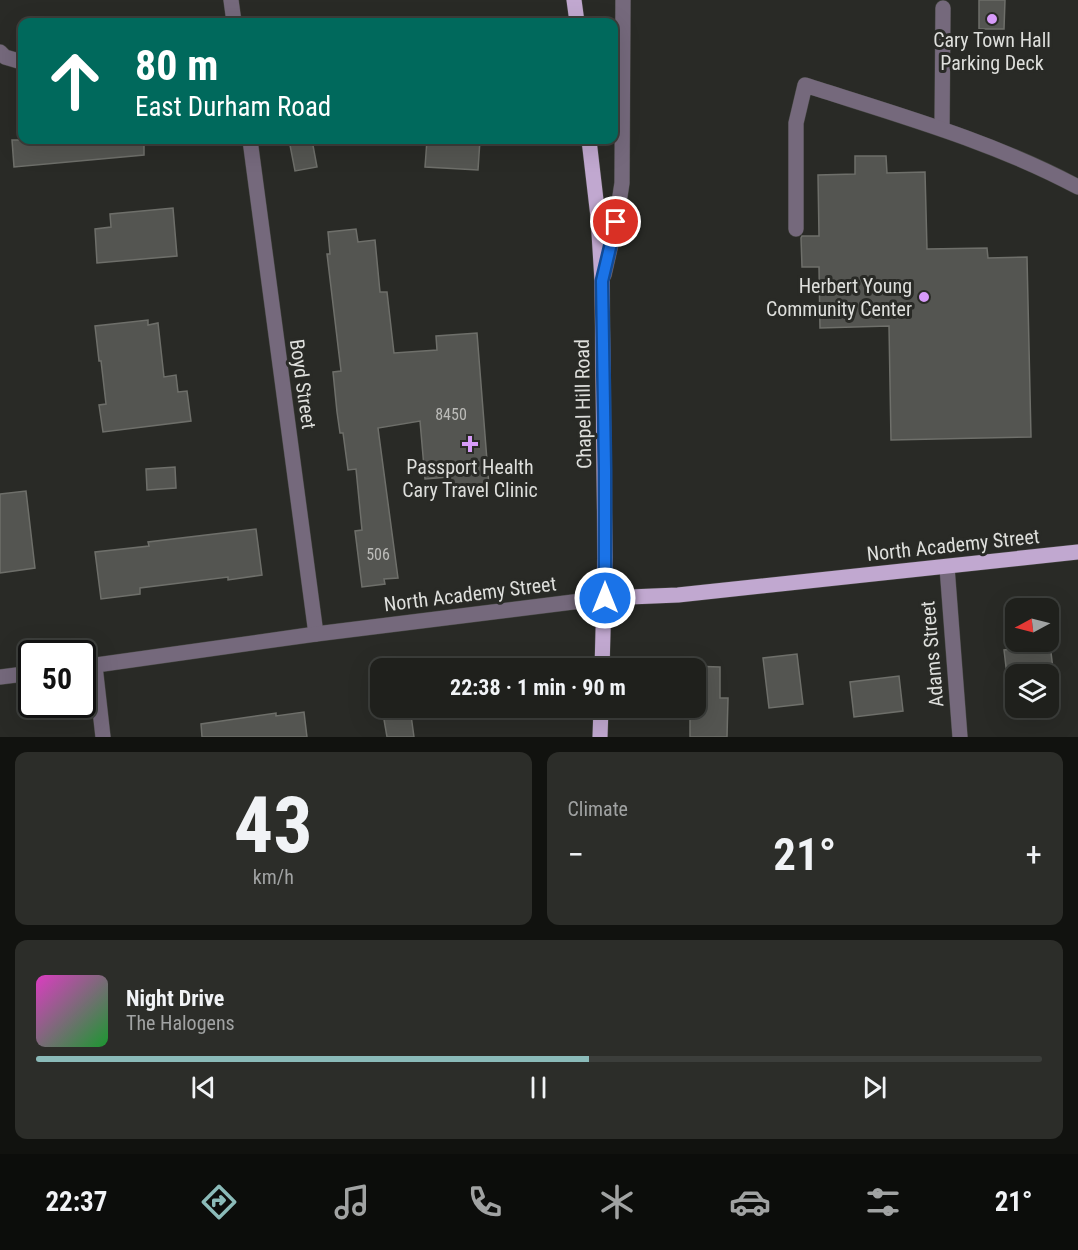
<!DOCTYPE html>
<html lang="en">
<head>
<meta charset="utf-8">
<style>
  body { margin:0; font-family:"Roboto Condensed",sans-serif; background:#2c2d29; color:#f1f3f6; height:100vh; display:flex; flex-direction:column; font-size:22px; white-space:nowrap }
  * { box-sizing:border-box; margin:0 }
  p { font-size:20px; color:#a1a3a3 }
  .icon { flex:none; width:33px; height:33px; fill:none; stroke:currentColor; stroke-width:2; stroke-linecap:round; stroke-linejoin:round }
  .map { position:relative; height:737px; overflow:hidden }
  .sheet { display:flex; flex-direction:column; gap:15px; padding:15px; background:#11120f; flex:1 }
  .sheet>* { flex:none }
  .guide { position:absolute; left:18px; top:18px; width:600px; height:126px; border-radius:12px; box-shadow:0 6px 24px #0002,0 0 0 2px #3c3e3b; background:#00695c; color:#fff; overflow:hidden }
  .needle { width:39px; rotate:263deg }
  .buttons { position:absolute; left:1005px; top:598px; display:grid; gap:12px }
  .buttons a { display:grid; place-items:center; width:54px; height:54px; border-radius:12px; background:#1f201c; box-shadow:0 6px 24px #0002,0 0 0 2px #3c3e3b; font-size:30px }
  .speed { position:absolute; left:18px; top:640px; display:flex; gap:12px; font-size:30px; font-weight:700; text-align:center }
  .speed>* { display:grid; place-content:center; width:78px; height:78px; border-radius:50%; background:#1f201c; box-shadow:0 6px 24px #0002,0 0 0 2px #3c3e3b; line-height:1 }
  .speed .limit { border:3px solid #111; border-radius:9px; background:#fff; color:#111 }
  .pin { position:absolute; display:grid; place-items:center; width:51px; height:51px; color:#fff; margin:-26px; border:3px solid #fff; border-radius:50%; box-shadow:0 2px 6px #0007 }
  .me { position:absolute; width:66px; margin:-33px; rotate:0deg; stroke-linejoin:round; filter:drop-shadow(0 0 4px #0008) }
  .turn { display:flex; align-items:center; gap:21px; height:126px; padding:0 18px; font-size:27px }
  .turn .icon { width:78px; height:78px; stroke-width:2.5 }
  .turn b { display:block; font-size:42px; line-height:51px }
  .big { font-size:45px; font-weight:700; line-height:1.1 }
  .sheet .card { flex:1; display:flex; flex-direction:column; justify-content:center; gap:9px; min-width:0; padding:0 21px; border-radius:12px; background:#2c2d29 }
  .sheet .dial { align-items:center; gap:0 }
  .dial b { font-size:78px; line-height:1 }
  .song { display:flex; align-items:center; gap:18px }
  .cover { width:72px; height:72px; border-radius:9px; background:linear-gradient(135deg,hsl(310 70% 55%),hsl(130 70% 35%)) }
  .played { height:6px; border-radius:3px; background:linear-gradient(90deg,#8bbbb9 55%,#3c3e3b 55%) }
  .keys { display:flex; justify-content:space-around; direction:ltr }
  .heat { display:flex; justify-content:space-between; align-items:center; font-size:33px; direction:ltr }
  .sheet .tiles { flex:1; display:grid; gap:15px; grid-template-columns:1fr 1fr }
  .card:last-child { grid-column:span 2 }
  .trip { position:absolute; left:370px; top:658px; width:336px; height:60px; border-radius:12px; background:#1f201c; box-shadow:0 6px 24px #0002,0 0 0 2px #3c3e3b; font-weight:700; line-height:60px; text-align:center }
  .tabs { display:flex; height:96px; justify-content:space-around; align-items:center; background:#0c0d0b; color:#a1a3a3 }
  .tabs .icon { width:42px; height:42px }
  .tabs .selected { color:#8bbbb9 }
  .tabs b { font-size:27px; color:#f1f3f6 }
  .map>svg:first-child { display:block }
  .building { fill:#545551; stroke:#6e6f6a; stroke-width:1.5 }
  .lines { fill:none; stroke-linecap:round; stroke-linejoin:round }
  .minor-casing { stroke:#464743; stroke-width:16 }
  .major-casing { stroke:#464743; stroke-width:16 }
  .minor { stroke:#75697c; stroke-width:15 }
  .major { stroke:#c1a8d0; stroke-width:15 }
  .route-casing { stroke:#114b97; stroke-width:15 }
  .route { stroke:#1a73e8; stroke-width:10 }
  .poi-dot { fill:#d79bf9; stroke:#292a26; stroke-width:2 }
  .labels { text-anchor:middle; stroke-width:6; stroke-linejoin:round; paint-order:stroke }
  .number-label { font-size:16px; fill:#bcbcb9 }
  .poi-label { font-size:20px; fill:#dedfdc; stroke:#292a26 }
  .street-label { font-size:20px; fill:#dedfdc; stroke:#292a26 }
</style>
</head>
<body>
<div class="map">
<svg width="1078" height="737" viewBox="0 0 1078 737">
  <rect width="100%" height="100%" fill="#292a26"/>
  <g class="building">
    <path d="M 979,0 L 1005,0 L 1004,29 L 979,29 Z"/>
    <path d="M 12,140 L 144,140 L 144,155 L 14,167 Z"/>
    <path d="M 289,140 L 312,140 L 317,167 L 295,171 Z"/>
    <path d="M 427,140 L 480,140 L 478,170 L 425,167 Z"/>
    <path d="M 855,156 L 886,156 L 887,173 L 925,172 L 927,249 L 987,248 L 988,258 L 1027,257 L 1031,437 L 891,440 L 889,326 L 820,328 L 819,267 L 802,267 L 801,238 L 802,236 L 819,236 L 818,175 L 855,174 Z"/>
    <path d="M 173,208 L 177,256 L 97,263 L 95,229 L 111,227 L 110,214 Z"/>
    <path d="M 356,229 L 358,242 L 375,240 L 380,292 L 387,292 L 394,353 L 437,350 L 436,336 L 477,333 L 489,486 L 449,489 L 449,477 L 425,479 L 420,421 L 378,428 L 398,578 L 384,579 L 385,584 L 362,587 L 355,531 L 362,530 L 356,469 L 348,470 L 343,433 L 340,433 L 337,412 L 333,372 L 341,371 L 327,254 L 330,254 L 328,232 Z"/>
    <path d="M 148,320 L 148,325 L 158,323 L 164,377 L 176,375 L 178,392 L 187,391 L 191,421 L 103,432 L 99,405 L 106,404 L 101,361 L 99,361 L 95,326 Z"/>
    <path d="M 175,467 L 176,488 L 147,490 L 146,469 Z"/>
    <path d="M 26,491 L 35,568 L 0,573 L 0,494 Z"/>
    <path d="M 256,529 L 262,575 L 228,580 L 228,577 L 140,588 L 140,594 L 101,599 L 95,552 L 149,546 L 148,542 Z"/>
    <path d="M 1050,644 L 1055,686 L 1048,687 L 1048,675 L 1016,675 L 1016,691 L 1009,692 L 1004,650 Z"/>
    <path d="M 797,654 L 803,704 L 769,708 L 763,658 Z"/>
    <path d="M 690,666 L 720,667 L 720,698 L 728,698 L 727,737 L 690,737 L 690,708 L 696,708 L 696,669 L 690,669 Z"/>
    <path d="M 899,676 L 903,711 L 854,717 L 850,682 Z"/>
    <path d="M 382,708 L 410,708 L 414,737 L 387,737 Z"/>
    <path d="M 304,712 L 307,737 L 202,737 L 201,724 L 276,713 L 276,716 Z"/>
  </g>
  <g class="lines">
    <defs>
      <g id="minor">
        <path d="M 231,0 L 234,22"/>
        <path d="M 0,52 L 5,57 L 22,62"/>
        <path d="M 942,129 L 943,8"/>
        <path d="M 250,140 L 316,634"/>
        <path d="M 796,229 L 796,123 L 805,85 C 898,115 992,141 1078,187"/>
        <path d="M 604,275 L 616,222 L 622,183 L 623,0"/>
        <path d="M 947,567 L 960,737"/>
        <path d="M 95,666 L 103,737"/>
        <path d="M 82,667 L 316,634 L 605,598"/>
        <path d="M 0,677 L 32,673"/>
      </g>
      <g id="major">
        <path d="M 574,0 L 577,22"/>
        <path d="M 589,140 L 598,217 L 602,281 L 605,558 L 602,669"/>
        <path d="M 605,598 L 678,595 L 1078,552"/>
        <path d="M 600,737 L 601,708"/>
      </g>
    </defs>
    <use href="#minor" class="minor-casing"/>
    <use href="#major" class="major-casing"/>
    <use href="#minor" class="minor"/>
    <use href="#major" class="major"/>
  </g>
  <g class="lines">
    <defs>
      <path id="route" d="M 605,598 L 605,469 L 602,281 L 616,222"/>
    </defs>
    <use href="#route" class="route-casing"/>
    <use href="#route" class="route"/>
  </g>
  <g class="poi-dot">
    <circle cx="992" cy="19" r="6"/>
    <circle cx="924" cy="297" r="6"/>
    <path d="M467 435h6v6h6v6h-6v6h-6v-6h-6v-6h6z"/>
  </g>
  <g class="labels">
    <g class="number-label">
      <text x="451" y="420">8450</text>
      <text x="378" y="560">506</text>
    </g>
    <g class="poi-label">
      <text x="992" y="47">Cary Town Hall<tspan x="992" dy="23">Parking Deck</tspan></text>
      <text x="912" y="293" text-anchor="end">Herbert Young<tspan x="912" dy="23">Community Center</tspan></text>
      <text x="470" y="474">Passport Health<tspan x="470" dy="23">Cary Travel Clinic</tspan></text>
    </g>
    <g class="street-label">
      <text transform="translate(303 384) rotate(82)" y="7">Boyd Street</text>
      <text transform="translate(583 404) rotate(-91)" y="7">Chapel Hill Road</text>
      <text transform="translate(953 545) rotate(-6)" y="7">North Academy Street</text>
      <text transform="translate(470 594) rotate(-7)" y="7">North Academy Street</text>
      <text transform="translate(932 654) rotate(-95)" y="7">Adams Street</text>
    </g>
  </g>
</svg>
<div class="buttons">
<a><svg class="needle" viewBox="-14 -14 28 28"><path d="M0-13l5 13h-10z" fill="#e53935"/><path d="M0 13l5-13h-10z" fill="#a1a3a3"/></svg></a>
<a><svg class="icon" aria-label="layers" viewBox="0 0 24 24"><path d="M12 4l9 5-9 5-9-5zM3 14l9 5 9-5"/></svg></a>
</div>
<div class="speed"><div class="limit">50</div></div>
<div class="pin" style="left:616px;top:222px;background:#d93025"><svg class="icon" aria-label="arrive" viewBox="0 0 24 24"><path d="M6 21V4h12l-3 4 3 4H6"/></svg></div>
<svg class="me" style="left:605px;top:598px" viewBox="-20 -20 40 40"><circle r="17" fill="#1a73e8" stroke="#fff" stroke-width="3"/><path d="M0-11L8 9 0 5-8 9z" fill="#fff"/></svg>
<div class="trip">22:38 · 1 min · 90 m</div>
<div class="guide">
<div class="turn"><svg class="icon" aria-label="ahead" viewBox="0 0 24 24"><path d="M12 20V5M6 11l6-6 6 6"/></svg><div><b>80 m</b>East Durham Road</div></div>
</div>
</div>
<section class="sheet">
<div class="tiles">
<div class="card dial"><b>43</b><p>km/h</p></div>
<div class="card"><p>Climate</p>
<div class="heat"><a>−</a><b class="big">21°</b><a>+</a></div>
</div>
<div class="card">
<div class="song"><i class="cover"></i><div><b>Night Drive</b><p>The Halogens</p></div></div>
<div class="played"></div>
<div class="keys"><svg class="icon" aria-label="previous" viewBox="0 0 24 24"><path d="M18 5L8 12l10 7zM5 5v14"/></svg><svg class="icon" aria-label="pause" viewBox="0 0 24 24"><path d="M8 5v14M16 5v14"/></svg><svg class="icon" aria-label="next" viewBox="0 0 24 24"><path d="M6 5l10 7-10 7zM19 5v14"/></svg></div>
</div>
</div>
</section>
<nav class="tabs">
<b>22:37</b>
<svg class="icon selected" aria-label="directions" viewBox="0 0 24 24"><path d="M12 3l9 9-9 9-9-9zM9 14v-3h6M13 9l2 2-2 2"/></svg>
<svg class="icon" aria-label="music" viewBox="0 0 24 24"><path d="M9 18V5l10-2v13"/><circle cx="6" cy="18" r="3"/><circle cx="16" cy="16" r="3"/></svg>
<svg class="icon" aria-label="phone" viewBox="0 0 24 24"><path d="M5 4h4l2 5-3 2q2 4 5 5l2-3 5 2v4C11 20 4 13 5 4z"/></svg>
<svg class="icon" aria-label="climate" viewBox="0 0 24 24"><path d="M12 3v18M4 7l16 10M4 17L20 7"/></svg>
<svg class="icon" aria-label="car" viewBox="0 0 24 24"><path d="M5 17H2v-5l4-1 3-4h7l3 4 3 1v5h-3M9 17h6M6 11h13"/><circle cx="7" cy="17" r="2"/><circle cx="17" cy="17" r="2"/></svg>
<svg class="icon" aria-label="filters" viewBox="0 0 24 24"><path d="M4 7h16M4 17h16"/><circle cx="9" cy="7" r="2"/><circle cx="15" cy="17" r="2"/></svg>
<b>21°</b>
</nav>
</body>
</html>
